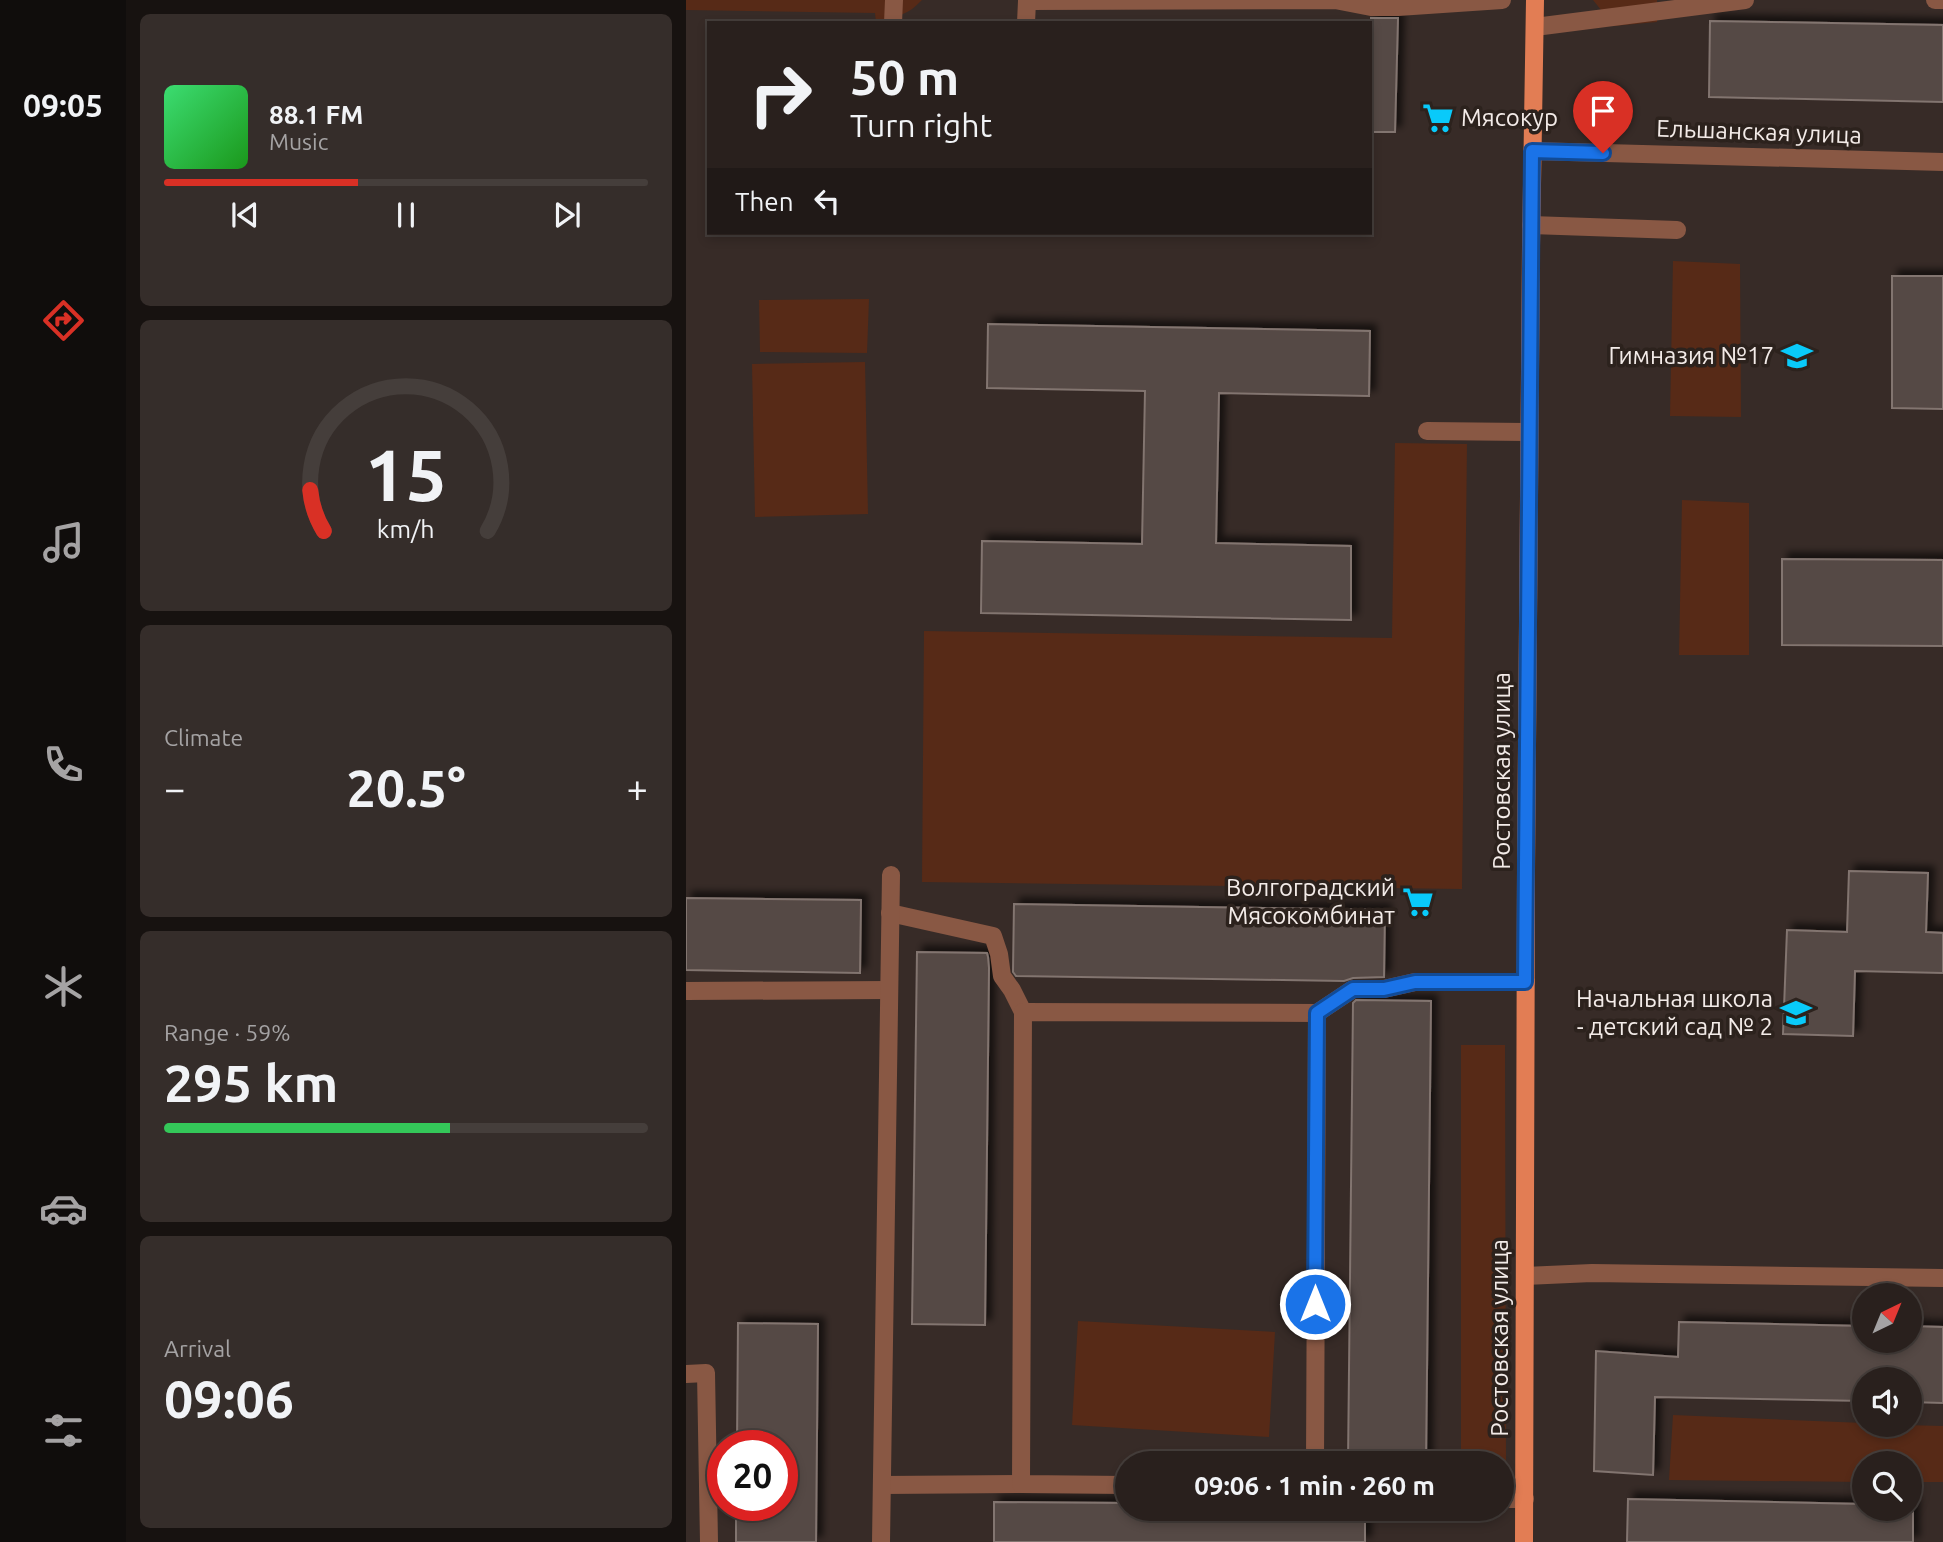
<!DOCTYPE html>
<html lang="en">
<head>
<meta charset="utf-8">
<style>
  body { margin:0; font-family:Ubuntu,sans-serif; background:#352d2a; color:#f1f3f6; height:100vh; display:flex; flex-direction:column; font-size:26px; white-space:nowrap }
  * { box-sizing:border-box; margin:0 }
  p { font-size:23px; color:#a5a3a4 }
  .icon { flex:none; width:38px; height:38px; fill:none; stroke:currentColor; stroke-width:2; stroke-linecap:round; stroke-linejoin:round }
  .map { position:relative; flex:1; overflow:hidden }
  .side { display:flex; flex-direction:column; gap:14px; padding:14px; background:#171210; width:560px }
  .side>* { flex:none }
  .guide { position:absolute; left:21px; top:21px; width:665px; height:214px; border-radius:0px; box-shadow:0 4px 10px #0003,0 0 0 2px #453e3b; background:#29201d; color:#f1f3f6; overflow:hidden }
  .needle { width:46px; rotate:43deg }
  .buttons { position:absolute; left:1166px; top:1283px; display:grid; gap:14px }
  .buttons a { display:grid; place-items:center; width:70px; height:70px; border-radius:50%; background:#29201d; box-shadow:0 4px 10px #0003,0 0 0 2px #453e3b; font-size:35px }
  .speed { position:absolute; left:21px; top:1430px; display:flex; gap:14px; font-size:35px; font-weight:700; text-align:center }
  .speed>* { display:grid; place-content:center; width:91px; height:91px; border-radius:50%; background:#29201d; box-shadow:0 4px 10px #0003,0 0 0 2px #453e3b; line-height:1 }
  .speed .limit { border:10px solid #d22; background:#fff; color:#111 }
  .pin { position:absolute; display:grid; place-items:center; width:60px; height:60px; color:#fff; margin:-72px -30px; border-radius:50% 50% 50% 0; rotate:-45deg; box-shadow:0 0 7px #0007 }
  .pin .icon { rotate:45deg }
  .me { position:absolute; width:77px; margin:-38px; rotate:0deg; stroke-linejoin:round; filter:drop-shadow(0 0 5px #0008) }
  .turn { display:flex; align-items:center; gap:24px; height:147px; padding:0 28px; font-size:32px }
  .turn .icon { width:91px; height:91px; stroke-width:2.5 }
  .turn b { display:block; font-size:49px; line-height:60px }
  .then { display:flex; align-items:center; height:66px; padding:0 28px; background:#0003; gap:14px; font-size:26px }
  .big { font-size:52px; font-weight:700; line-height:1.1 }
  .side .tile { flex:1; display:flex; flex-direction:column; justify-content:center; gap:10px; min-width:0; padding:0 24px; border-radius:10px; background:#352d2a }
  .side .dial { align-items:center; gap:0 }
  .dial svg { height:182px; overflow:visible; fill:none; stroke:#453e3b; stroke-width:7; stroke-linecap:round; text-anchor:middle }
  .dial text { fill:#f1f3f6; stroke:none }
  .song { display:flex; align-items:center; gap:21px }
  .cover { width:84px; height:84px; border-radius:10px; background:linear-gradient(135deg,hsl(140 70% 55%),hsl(120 70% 35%)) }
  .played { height:7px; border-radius:4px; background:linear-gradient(90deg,#d93025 40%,#453e3b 40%) }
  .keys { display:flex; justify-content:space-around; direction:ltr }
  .heat { display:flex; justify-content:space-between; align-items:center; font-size:38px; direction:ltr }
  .charge { height:10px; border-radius:5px; background:linear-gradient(90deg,#34c759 59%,#453e3b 0) }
  .trip { position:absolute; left:429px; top:1451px; width:399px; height:70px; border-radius:35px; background:#29201d; box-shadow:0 4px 10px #0003,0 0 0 2px #453e3b; font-weight:700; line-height:70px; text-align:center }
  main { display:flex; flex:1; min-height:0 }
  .dock { display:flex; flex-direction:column; width:126px; justify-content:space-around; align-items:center; background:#100d0c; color:#a5a3a4 }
  .dock .icon { width:49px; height:49px }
  .dock .selected { color:#d93025 }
  .dock b { font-size:32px; color:#f1f3f6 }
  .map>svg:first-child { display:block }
  .green { fill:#572a17 }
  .building { fill:#554844; stroke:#82746f; stroke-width:2; filter:url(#shadow) }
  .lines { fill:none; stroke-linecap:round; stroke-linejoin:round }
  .minor { stroke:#895844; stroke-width:18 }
  .major { stroke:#e27d54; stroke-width:18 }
  .route-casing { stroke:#114b97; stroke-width:18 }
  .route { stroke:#1a73e8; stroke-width:12 }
  .labels { text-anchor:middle; stroke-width:7; stroke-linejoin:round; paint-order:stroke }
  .poi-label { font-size:24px; fill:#f3ebe8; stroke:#2c221d; text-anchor:end }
  .street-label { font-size:24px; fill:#f3ebe8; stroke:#2c221d }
</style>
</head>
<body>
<main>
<nav class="dock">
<b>09:05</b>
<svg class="icon selected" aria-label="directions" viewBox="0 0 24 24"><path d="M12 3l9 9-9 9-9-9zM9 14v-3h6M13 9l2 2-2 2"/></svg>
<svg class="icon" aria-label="music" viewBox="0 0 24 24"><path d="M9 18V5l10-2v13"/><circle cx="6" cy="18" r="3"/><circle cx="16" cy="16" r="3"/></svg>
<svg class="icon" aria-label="phone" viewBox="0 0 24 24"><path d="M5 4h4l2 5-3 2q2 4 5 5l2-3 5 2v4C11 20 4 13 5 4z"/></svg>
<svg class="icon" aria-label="climate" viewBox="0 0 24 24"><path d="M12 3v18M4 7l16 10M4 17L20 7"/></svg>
<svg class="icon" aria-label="car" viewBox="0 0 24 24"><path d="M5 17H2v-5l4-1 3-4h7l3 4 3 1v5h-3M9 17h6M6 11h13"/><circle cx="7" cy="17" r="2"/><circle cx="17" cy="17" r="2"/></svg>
<svg class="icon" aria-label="filters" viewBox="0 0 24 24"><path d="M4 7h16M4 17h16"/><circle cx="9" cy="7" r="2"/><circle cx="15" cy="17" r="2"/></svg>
</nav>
<section class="side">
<div class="tile">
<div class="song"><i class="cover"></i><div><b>88.1 FM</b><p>Music</p></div></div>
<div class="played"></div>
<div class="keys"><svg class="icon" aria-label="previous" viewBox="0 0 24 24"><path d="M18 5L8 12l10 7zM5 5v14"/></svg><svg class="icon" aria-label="pause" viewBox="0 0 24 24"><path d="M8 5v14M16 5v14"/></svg><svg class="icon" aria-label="next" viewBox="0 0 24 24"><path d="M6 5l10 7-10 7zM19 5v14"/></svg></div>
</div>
<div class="tile dial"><svg viewBox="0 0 100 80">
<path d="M14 69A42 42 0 1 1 86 69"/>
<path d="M14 69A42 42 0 0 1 8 51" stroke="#d93025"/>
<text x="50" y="56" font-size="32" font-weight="700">15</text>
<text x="50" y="72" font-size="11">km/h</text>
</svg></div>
<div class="tile"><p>Climate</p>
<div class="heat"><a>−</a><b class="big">20.5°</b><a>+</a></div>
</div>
<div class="tile"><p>Range · 59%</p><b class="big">295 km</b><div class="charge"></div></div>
<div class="tile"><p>Arrival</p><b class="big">09:06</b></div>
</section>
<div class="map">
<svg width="1257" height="1542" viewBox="0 0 1257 1542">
  <defs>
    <filter id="shadow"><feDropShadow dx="6" dy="-6" stdDeviation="3.5" flood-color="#0009"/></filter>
  </defs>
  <rect width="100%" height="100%" fill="#372b27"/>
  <g class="green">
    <path d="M 0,0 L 236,0 C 227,9 223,12 212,16 C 201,20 203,23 190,23 L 189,13 L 0,10 Z"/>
    <path d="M 907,0 L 971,0 L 971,22 L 928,26 Z"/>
    <path d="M 987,261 L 1054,264 L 1055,417 L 984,416 Z"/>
    <path d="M 183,299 L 181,353 L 74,352 L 73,300 Z"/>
    <path d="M 179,362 L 182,514 L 69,517 L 66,364 Z"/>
    <path d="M 709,443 L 781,444 L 776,889 L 236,882 L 238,631 L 706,638 Z"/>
    <path d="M 996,500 L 1063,503 L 1063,655 L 993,655 Z"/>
    <path d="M 775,1045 L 819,1045 L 820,1467 L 816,1467 L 816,1463 L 775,1463 Z"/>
    <path d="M 392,1321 L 589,1332 L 583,1437 L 386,1425 Z"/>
    <path d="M 987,1415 L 1178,1423 L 1178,1424 L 1257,1426 L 1257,1482 L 1223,1482 L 1223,1463 L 1178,1463 L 1178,1482 L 983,1480 Z"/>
  </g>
  <g class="building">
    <path d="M 685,18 L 712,18 L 709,132 L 684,132 Z"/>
    <path d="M 1024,21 L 1257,25 L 1257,102 L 1023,97 Z"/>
    <path d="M 1206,276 L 1257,276 L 1257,409 L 1206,408 Z"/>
    <path d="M 302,324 L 684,331 L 683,396 L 533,393 L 530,543 L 665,546 L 665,620 L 295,613 L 296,541 L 456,544 L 459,391 L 301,388 Z"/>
    <path d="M 1096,559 L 1257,560 L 1257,646 L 1096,645 Z"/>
    <path d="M 1163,871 L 1242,873 L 1240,932 L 1257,933 L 1257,973 L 1169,971 L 1167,1036 L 1097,1034 L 1101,930 L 1161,932 Z"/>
    <path d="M 0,898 L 175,900 L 174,973 L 0,970 Z"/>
    <path d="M 328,904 L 699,910 L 698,977 L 667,978 L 658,981 L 330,976 L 327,972 Z"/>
    <path d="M 231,952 L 301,953 L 302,957 L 303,968 L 299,1325 L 226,1324 Z"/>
    <path d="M 670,1000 L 745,1001 L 740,1463 L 662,1463 L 667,1003 Z"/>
    <path d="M 993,1322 L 1178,1326 L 1178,1340 L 1223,1340 L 1223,1326 L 1257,1327 L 1257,1403 L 1223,1402 L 1223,1379 L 1178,1379 L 1178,1401 L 969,1397 L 967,1475 L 908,1471 L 910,1351 L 992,1357 Z"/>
    <path d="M 52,1323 L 132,1324 L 130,1542 L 50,1542 L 50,1505 L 96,1505 L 96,1446 L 51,1446 Z"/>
    <path d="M 942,1499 L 1178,1504 L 1178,1508 L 1223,1508 L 1223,1505 L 1227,1505 L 1227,1542 L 941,1542 Z"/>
    <path d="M 308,1502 L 441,1503 L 441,1508 L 679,1508 L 679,1542 L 308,1542 Z"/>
  </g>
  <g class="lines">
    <g class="minor">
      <path d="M 1249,0 L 1257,0"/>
      <path d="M 207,23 L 208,0"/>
      <path d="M 340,23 L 341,1 L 649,0 L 685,7 L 712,7 L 816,0"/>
      <path d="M 849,27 L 1059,0"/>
      <path d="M 846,151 L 1257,162"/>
      <path d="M 845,225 L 991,230"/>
      <path d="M 741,431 L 843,432"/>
      <path d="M 204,913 L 307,936 L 313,954 L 316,976 L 326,990 L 337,1012"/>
      <path d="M 0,991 L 203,990"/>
      <path d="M 631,1013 L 667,989 L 698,989 L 729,982 L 840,982"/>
      <path d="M 839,1276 L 906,1273 L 1257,1278"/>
      <path d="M 0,1374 L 20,1373 L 23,1542"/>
      <path d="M 196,1485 L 335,1484"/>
      <path d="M 441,1485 L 335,1484 L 337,1012 L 631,1013 L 629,1463"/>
      <path d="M 816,1499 L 839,1499"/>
      <path d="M 195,1542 L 205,875"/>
    </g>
    <path class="major" d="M 838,1542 L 840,871 L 845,246 L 849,0"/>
  </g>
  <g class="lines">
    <defs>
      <path id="route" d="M 629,1304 L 631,1013 L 667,989 L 698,989 L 729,982 L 839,982 L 846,151 L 917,153"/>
    </defs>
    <use href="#route" class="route-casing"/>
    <use href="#route" class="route"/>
  </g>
  <defs>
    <symbol id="supermarket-bare" viewBox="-9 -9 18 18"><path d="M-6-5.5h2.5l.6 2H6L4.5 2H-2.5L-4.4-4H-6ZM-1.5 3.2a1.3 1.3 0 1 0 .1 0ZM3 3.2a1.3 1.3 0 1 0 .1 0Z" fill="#09cafa" stroke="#2c221d" stroke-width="2.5" paint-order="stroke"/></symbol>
    <symbol id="school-bare" viewBox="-9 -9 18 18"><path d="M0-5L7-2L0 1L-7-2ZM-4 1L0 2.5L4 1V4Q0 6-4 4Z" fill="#09cafa" stroke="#2c221d" stroke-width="2.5" paint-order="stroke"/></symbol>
  </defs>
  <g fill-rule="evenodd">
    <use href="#supermarket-bare" x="730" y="96" width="44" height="44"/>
    <use href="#school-bare" x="1089" y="334" width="44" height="44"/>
    <use href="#supermarket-bare" x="710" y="880" width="44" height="44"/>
    <use href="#school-bare" x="1088" y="991" width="44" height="44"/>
  </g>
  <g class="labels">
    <g class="poi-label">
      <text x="775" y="126" text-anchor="start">Мясокур</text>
      <text x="1088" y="364">Гимназия №17</text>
      <text x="709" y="896">Волгоградский<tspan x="709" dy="28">Мясокомбинат</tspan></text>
      <text x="1087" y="1007">Начальная школа<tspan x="1087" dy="28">- детский сад № 2</tspan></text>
    </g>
    <g class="street-label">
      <text transform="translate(1073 132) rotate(2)" y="8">Ельшанская улица</text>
      <text transform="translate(816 771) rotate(-90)" y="8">Ростовская улица</text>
      <text transform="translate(814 1338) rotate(-90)" y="8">Ростовская улица</text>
    </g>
  </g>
</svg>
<div class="buttons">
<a><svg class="needle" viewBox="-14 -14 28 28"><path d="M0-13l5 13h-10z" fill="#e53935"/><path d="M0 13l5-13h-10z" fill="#a5a3a4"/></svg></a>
<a><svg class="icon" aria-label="sound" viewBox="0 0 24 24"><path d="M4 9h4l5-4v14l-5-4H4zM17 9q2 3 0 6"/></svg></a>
<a><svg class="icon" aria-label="search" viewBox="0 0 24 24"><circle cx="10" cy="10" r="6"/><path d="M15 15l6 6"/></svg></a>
</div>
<div class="speed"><div class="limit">20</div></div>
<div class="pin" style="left:917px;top:153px;background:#d93025"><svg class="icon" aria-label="arrive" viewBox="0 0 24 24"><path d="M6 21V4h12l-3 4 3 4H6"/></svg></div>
<svg class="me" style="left:629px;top:1304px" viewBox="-20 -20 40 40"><circle r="17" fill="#1a73e8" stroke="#fff" stroke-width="3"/><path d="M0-11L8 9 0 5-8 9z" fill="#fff"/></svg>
<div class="trip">09:06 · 1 min · 260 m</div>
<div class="guide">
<div class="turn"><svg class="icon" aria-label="right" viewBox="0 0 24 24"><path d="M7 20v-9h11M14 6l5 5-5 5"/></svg><div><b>50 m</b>Turn right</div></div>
<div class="then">Then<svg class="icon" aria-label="left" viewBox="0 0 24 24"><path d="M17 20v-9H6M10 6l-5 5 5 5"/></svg></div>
</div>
</div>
</main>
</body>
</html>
